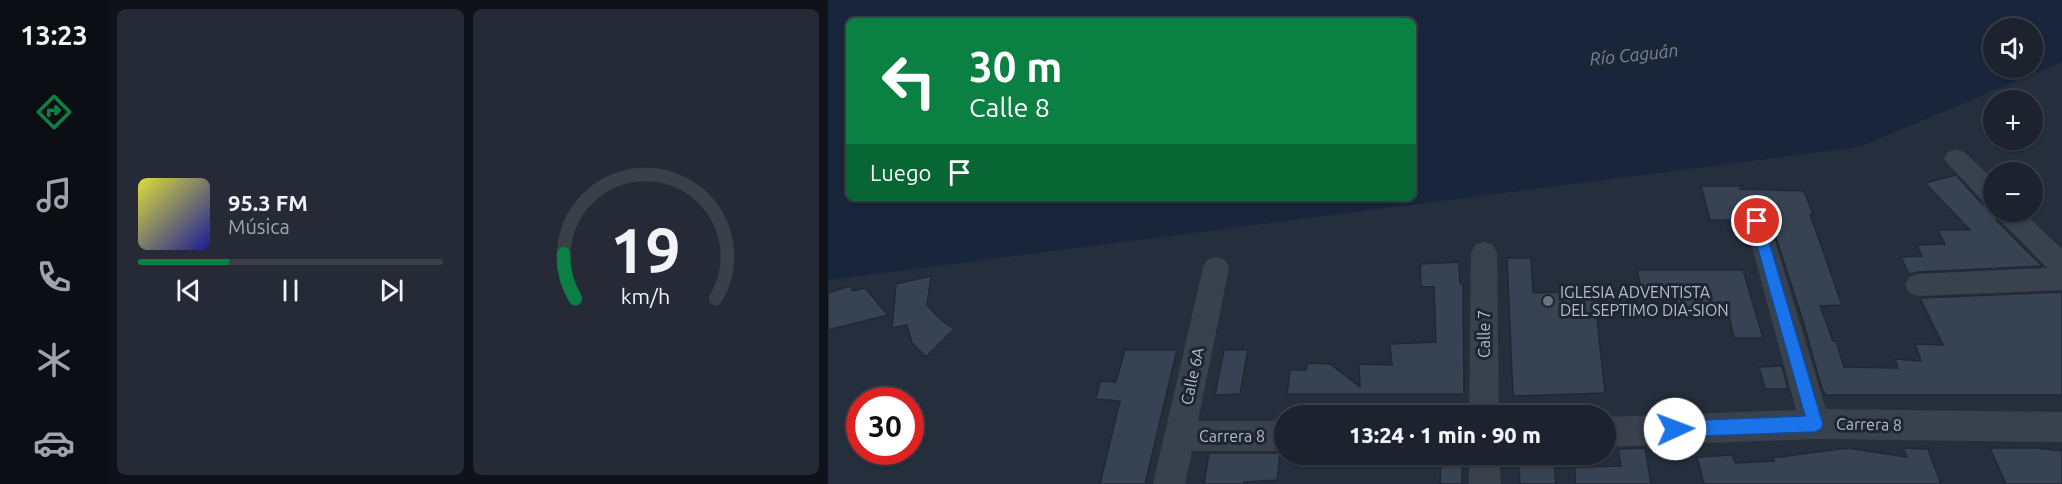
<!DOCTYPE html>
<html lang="es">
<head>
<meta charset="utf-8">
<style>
  body { margin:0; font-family:Ubuntu,sans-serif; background:#252a36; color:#f1f3f6; height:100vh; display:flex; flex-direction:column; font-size:22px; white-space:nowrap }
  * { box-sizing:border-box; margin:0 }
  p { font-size:20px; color:#a0a4aa }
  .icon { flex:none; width:33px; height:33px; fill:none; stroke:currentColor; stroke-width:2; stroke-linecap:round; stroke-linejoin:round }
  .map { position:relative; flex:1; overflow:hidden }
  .details { display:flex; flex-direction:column; gap:9px; padding:9px; background:#0f1319; width:720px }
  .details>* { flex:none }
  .guide { position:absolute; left:18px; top:18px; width:570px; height:183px; border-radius:9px; box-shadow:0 2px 4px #0004,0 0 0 2px #3a3f4a; background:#0b8043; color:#fff; overflow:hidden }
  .tools { position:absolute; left:1155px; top:18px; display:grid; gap:12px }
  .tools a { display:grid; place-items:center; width:60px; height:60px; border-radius:50%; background:#1c222e; box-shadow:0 2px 4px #0004,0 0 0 2px #3a3f4a; font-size:30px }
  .speed { position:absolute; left:18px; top:387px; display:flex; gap:12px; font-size:30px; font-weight:700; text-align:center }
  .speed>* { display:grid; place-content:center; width:78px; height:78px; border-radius:50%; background:#1c222e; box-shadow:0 2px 4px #0004,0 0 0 2px #3a3f4a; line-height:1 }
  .speed .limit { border:9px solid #d22; background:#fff; color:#111 }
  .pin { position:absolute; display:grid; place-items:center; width:51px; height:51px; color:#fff; margin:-26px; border:3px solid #fff; border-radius:50%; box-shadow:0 2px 6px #0007 }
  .me { position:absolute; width:66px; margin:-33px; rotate:88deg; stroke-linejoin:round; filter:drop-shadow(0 0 4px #0008) }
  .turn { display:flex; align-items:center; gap:21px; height:126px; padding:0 24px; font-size:27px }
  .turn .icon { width:78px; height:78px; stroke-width:2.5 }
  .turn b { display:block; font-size:42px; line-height:51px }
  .then { display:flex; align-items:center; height:57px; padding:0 24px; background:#0003; gap:12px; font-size:22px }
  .details .card { flex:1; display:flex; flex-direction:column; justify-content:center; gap:9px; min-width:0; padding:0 21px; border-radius:9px; background:#252a36 }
  .details .dial { align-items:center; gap:0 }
  .dial svg { height:156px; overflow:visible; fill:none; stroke:#3a3f4a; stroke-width:7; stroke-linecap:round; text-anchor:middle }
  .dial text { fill:#f1f3f6; stroke:none }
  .song { display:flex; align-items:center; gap:18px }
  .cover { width:72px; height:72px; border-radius:9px; background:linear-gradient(135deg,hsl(60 70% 55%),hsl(240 70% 35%)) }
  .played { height:6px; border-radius:3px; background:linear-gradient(90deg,#0b8043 30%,#3a3f4a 30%) }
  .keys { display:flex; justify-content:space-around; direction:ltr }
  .details .tiles { flex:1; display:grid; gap:9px; grid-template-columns:repeat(2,1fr) }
  .trip { position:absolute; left:446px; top:405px; width:342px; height:60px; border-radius:30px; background:#1c222e; box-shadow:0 2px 4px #0004,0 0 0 2px #3a3f4a; font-weight:800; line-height:60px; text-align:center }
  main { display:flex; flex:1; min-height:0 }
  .tabs { display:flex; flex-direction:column; width:108px; justify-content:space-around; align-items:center; background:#0b0e12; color:#a0a4aa }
  .tabs .icon { width:42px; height:42px }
  .tabs .current { color:#0b8043 }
  .tabs b { font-size:27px; color:#f1f3f6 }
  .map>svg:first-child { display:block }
  .water { fill:#18253b; fill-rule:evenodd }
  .building { fill:#374253; stroke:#202834; stroke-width:1.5 }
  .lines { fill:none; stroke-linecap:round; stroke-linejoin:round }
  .minor { fill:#39414d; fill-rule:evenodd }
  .route { fill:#1a73e8; stroke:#114b97; stroke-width:1.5 }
  .worship-dot { fill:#6b7280; stroke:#1e2632; stroke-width:2 }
  .labels { text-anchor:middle; stroke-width:6; stroke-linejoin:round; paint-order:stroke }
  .poi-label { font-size:16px; fill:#b5bcc8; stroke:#1e2632; text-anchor:start }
  .street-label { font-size:16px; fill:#b5bcc8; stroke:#1e2632 }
  .water-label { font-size:18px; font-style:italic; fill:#6f85a6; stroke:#1e2632 }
</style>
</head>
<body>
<main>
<nav class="tabs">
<b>13:23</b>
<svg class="icon current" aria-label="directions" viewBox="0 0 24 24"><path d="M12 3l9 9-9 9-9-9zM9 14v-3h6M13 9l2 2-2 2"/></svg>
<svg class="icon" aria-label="music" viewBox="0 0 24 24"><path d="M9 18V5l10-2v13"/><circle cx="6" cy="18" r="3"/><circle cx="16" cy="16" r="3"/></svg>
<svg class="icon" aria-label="phone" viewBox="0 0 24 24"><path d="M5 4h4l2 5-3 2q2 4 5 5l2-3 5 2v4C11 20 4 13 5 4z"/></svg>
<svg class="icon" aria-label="climate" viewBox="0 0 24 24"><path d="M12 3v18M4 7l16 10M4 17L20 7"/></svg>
<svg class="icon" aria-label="car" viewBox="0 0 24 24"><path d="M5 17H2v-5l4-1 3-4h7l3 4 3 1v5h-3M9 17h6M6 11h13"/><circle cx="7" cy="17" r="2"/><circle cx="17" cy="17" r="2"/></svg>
</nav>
<section class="details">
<div class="tiles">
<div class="card">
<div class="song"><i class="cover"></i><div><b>95.3 FM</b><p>Música</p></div></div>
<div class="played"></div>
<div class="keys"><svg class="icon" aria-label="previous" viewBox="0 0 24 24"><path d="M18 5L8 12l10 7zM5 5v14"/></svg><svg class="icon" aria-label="pause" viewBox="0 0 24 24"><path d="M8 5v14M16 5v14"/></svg><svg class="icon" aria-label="next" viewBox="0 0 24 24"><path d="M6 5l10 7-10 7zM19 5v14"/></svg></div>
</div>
<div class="card dial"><svg viewBox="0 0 100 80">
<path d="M14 69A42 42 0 1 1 86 69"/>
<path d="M14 69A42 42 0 0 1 8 46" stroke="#0b8043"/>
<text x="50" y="56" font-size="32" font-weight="700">19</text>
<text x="50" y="72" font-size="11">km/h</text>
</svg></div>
</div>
</section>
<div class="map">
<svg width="1234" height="484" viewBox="0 0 1234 484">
  <rect width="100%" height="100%" fill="#252e3d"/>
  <path class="water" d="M 0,0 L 1234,0 L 1234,62 L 1031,147 L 0,280 ZM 21,21 L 585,21 L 585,198 L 21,198 ZM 1166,28 L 1204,28 L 1204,68 L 1166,68 Z"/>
  <g class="building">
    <path d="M 1128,175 L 1155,205 L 1166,207 L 1169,221 L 1214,266 L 1090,272 L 1081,274 L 1073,257 L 1094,256 L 1089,245 L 1117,244 L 1110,230 L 1142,230 L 1097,183 Z"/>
    <path d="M 873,186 L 914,186 L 912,189 L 976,191 L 985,214 L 982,214 L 1014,305 L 992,306 L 1005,341 L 1008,341 L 1016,367 L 1070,368 L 1067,359 L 1093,361 L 1087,344 L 1115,345 L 1092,298 L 1234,292 L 1234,395 L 998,395 L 994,389 L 975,321 L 940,213 L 928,209 L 919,212 L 915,220 L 882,220 Z"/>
    <path d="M 679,258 L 703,258 L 705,293 L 766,291 L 777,393 L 685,396 Z"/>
    <path d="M 631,262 L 632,283 L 635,285 L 636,394 L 459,394 L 462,370 L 478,370 L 479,363 L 502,364 L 532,387 L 531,364 L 564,365 L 562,344 L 608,342 L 606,287 L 593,287 L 592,264 Z"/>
    <path d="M 809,270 L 915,270 L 935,338 L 906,338 L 899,307 L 847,307 L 845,297 L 815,297 Z"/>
    <path d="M 103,276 L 99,305 L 111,318 L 126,329 L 98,357 L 84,343 L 79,325 L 64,328 L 68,284 Z"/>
    <path d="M 22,286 L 25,291 L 37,288 L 60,315 L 0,330 L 0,293 Z"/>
    <path d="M 297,350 L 349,350 L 317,484 L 272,484 L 292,401 L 268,399 L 272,381 L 288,382 Z"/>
    <path d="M 396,350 L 420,350 L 412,394 L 387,395 Z"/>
    <path d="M 954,366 L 960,389 L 937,389 L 931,367 Z"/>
    <path d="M 817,448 L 823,484 L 747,484 L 747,467 L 793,466 L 790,449 Z"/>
    <path d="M 1019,448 L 1079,457 L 1075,448 L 1100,449 L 1113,484 L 876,484 L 869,457 L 904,455 L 907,463 L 946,461 L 945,458 Z"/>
    <path d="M 1162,448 L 1209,448 L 1234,451 L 1234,484 L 1178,484 Z"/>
    <path d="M 381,453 L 452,453 L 449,480 L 416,482 L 416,484 L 376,484 Z"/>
    <path d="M 613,454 L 634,454 L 634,484 L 612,484 Z"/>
    <path d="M 690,454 L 725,454 L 728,484 L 692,484 Z"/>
  </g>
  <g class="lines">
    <g class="minor">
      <path d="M 1128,149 L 1136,152 L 1166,180 L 1166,205 L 1157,203 L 1120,164 L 1116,158 L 1120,152 Z"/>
      <path d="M 929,211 L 938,214 L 941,221 L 998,409 L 1234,412 L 1234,442 L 987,439 L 777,447 L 777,417 L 968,410 L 917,221 L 920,214 Z"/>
      <path d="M 1168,212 L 1195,212 L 1234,249 L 1234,290 L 1090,296 L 1081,293 L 1077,285 L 1081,277 L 1090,274 L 1219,268 L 1171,219 Z"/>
      <path d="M 656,242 L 665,245 L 669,253 L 671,416 L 641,416 L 643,253 L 647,245 Z"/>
      <path d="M 388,257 L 397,260 L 401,268 L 370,421 L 456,421 L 456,451 L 364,451 L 357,484 L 325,484 L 375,268 L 379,260 Z"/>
      <path d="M 641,454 L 671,454 L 673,484 L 641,484 Z"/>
    </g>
  </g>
  <path class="route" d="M 929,216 L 935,221 L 995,424 L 993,429 L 987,432 L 847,437 L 841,434 L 839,429 L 841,423 L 847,421 L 977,416 L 922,221 Z"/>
  <circle class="worship-dot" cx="720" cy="301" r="6"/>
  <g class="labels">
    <g class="poi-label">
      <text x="732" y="298">IGLESIA ADVENTISTA<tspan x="732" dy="18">DEL SEPTIMO DIA-SION</tspan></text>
    </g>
    <g class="street-label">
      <text transform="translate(656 334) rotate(-90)" y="6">Calle 7</text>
      <text transform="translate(364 376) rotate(-78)" y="6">Calle 6A</text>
      <text transform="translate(1041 424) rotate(1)" y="6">Carrera 8</text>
      <text x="404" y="442">Carrera 8</text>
    </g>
    <g class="water-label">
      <text transform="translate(806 55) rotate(-6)" y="6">Río Caguán</text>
    </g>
  </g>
</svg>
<div class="tools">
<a><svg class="icon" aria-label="sound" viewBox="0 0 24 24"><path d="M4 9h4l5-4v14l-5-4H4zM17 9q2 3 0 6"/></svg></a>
<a>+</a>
<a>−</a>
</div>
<div class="speed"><div class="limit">30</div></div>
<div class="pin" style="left:929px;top:221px;background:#d93025"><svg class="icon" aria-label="arrive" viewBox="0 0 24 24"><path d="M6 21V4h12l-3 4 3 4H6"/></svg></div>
<svg class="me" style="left:847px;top:429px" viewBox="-20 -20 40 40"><circle r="19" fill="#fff"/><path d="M0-13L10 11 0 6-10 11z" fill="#1a73e8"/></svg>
<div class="trip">13:24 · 1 min · 90 m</div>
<div class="guide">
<div class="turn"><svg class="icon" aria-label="left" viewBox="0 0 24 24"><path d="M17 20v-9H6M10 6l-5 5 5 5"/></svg><div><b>30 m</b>Calle 8</div></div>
<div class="then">Luego<svg class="icon" aria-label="arrive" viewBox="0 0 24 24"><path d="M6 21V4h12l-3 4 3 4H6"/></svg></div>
</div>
</div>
</main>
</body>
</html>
